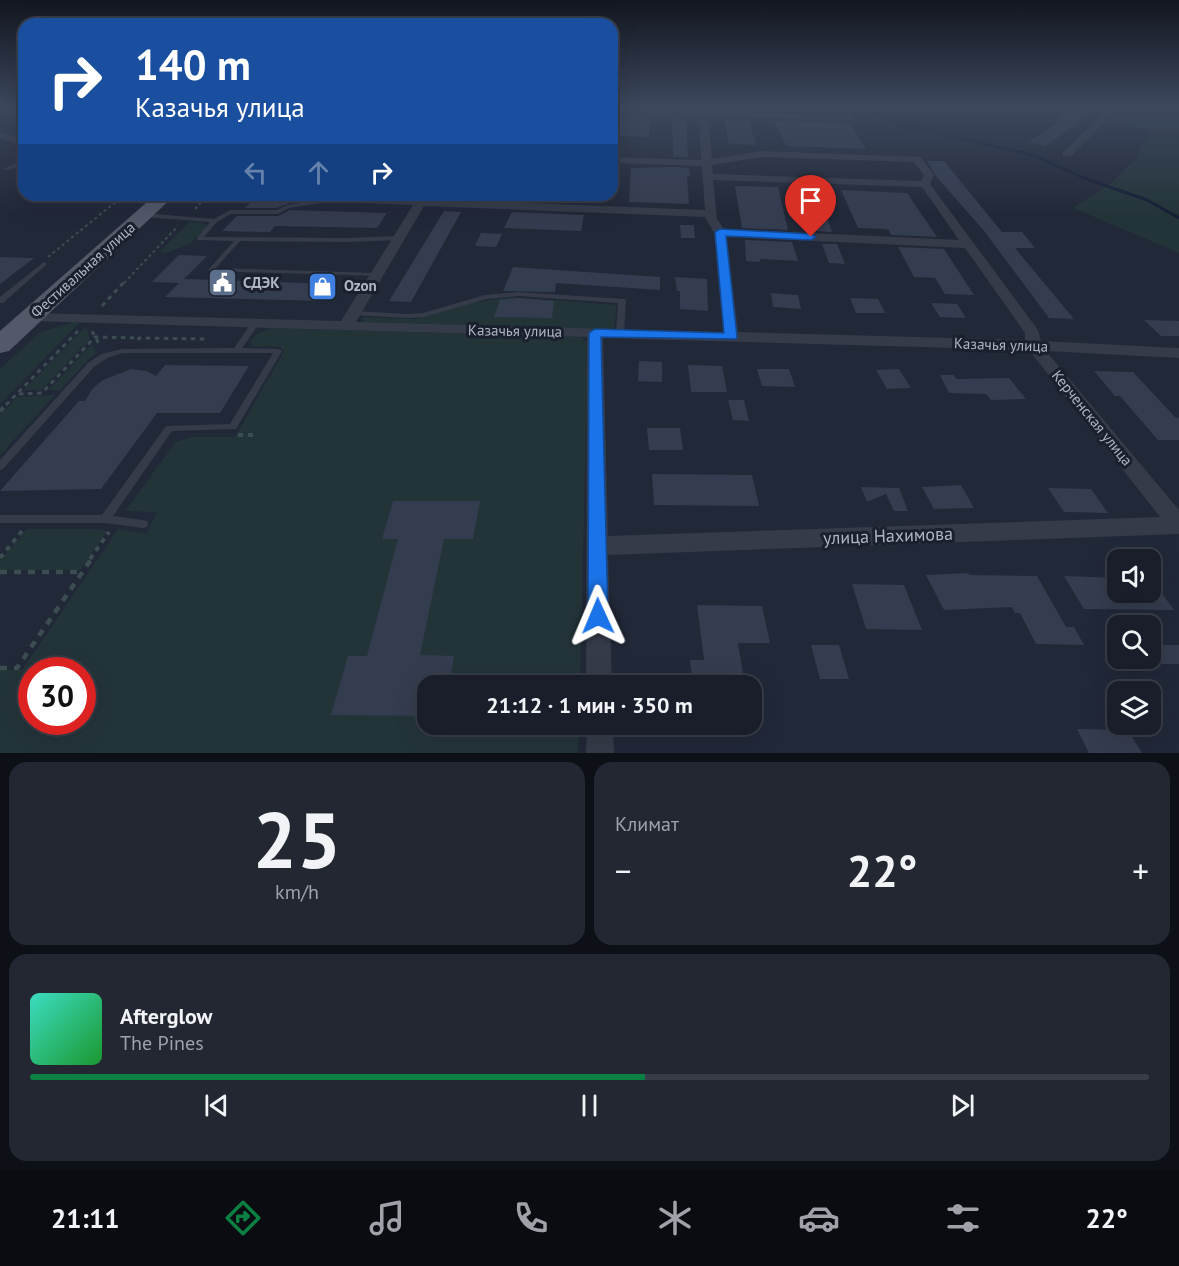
<!DOCTYPE html>
<html lang="ru">
<head>
<meta charset="utf-8">
<style>
  body { margin:0; font-family:"PT Sans",sans-serif; background:#222732; color:#f1f3f6; height:100vh; display:flex; flex-direction:column; font-size:22px; white-space:nowrap }
  * { box-sizing:border-box; margin:0 }
  p { font-size:20px; color:#9fa2a8 }
  .icon { flex:none; width:33px; height:33px; fill:none; stroke:currentColor; stroke-width:2; stroke-linecap:round; stroke-linejoin:round }
  .map { position:relative; height:753px; overflow:hidden }
  .drawer { display:flex; flex-direction:column; gap:9px; padding:9px; background:#0e1017; flex:1 }
  .drawer>* { flex:none }
  .hud { position:absolute; left:18px; top:18px; width:600px; height:183px; border-radius:18px; box-shadow:0 6px 24px #0002,0 0 0 2px #373c47; background:#1a4fa0; color:#fff; overflow:hidden }
  .fabs { position:absolute; left:1107px; top:549px; display:grid; gap:12px }
  .fabs a { display:grid; place-items:center; width:54px; height:54px; border-radius:12px; background:#191e2a; box-shadow:0 6px 24px #0002,0 0 0 2px #373c47; font-size:30px }
  .speed { position:absolute; left:18px; top:657px; display:flex; gap:12px; font-size:30px; font-weight:700; text-align:center }
  .speed>* { display:grid; place-content:center; width:78px; height:78px; border-radius:50%; background:#191e2a; box-shadow:0 6px 24px #0002,0 0 0 2px #373c47; line-height:1 }
  .speed .limit { border:9px solid #d22; background:#fff; color:#111 }
  .pin { position:absolute; display:grid; place-items:center; width:51px; height:51px; color:#fff; margin:-62px -26px; border-radius:50% 50% 50% 0; rotate:-45deg; box-shadow:0 0 6px #0007 }
  .pin .icon { rotate:45deg }
  .me { position:absolute; width:66px; margin:-33px; rotate:359deg; stroke-linejoin:round; filter:drop-shadow(0 0 4px #0008) }
  .turn { display:flex; align-items:center; gap:21px; height:126px; padding:0 18px; font-size:27px }
  .turn .icon { width:78px; height:78px; stroke-width:2.5 }
  .turn b { display:block; font-size:42px; line-height:51px }
  .lanes { display:flex; align-items:center; height:57px; padding:0 18px; background:#0003; justify-content:center; gap:30px; direction:ltr }
  .lanes .off { opacity:.35 }
  .big { font-size:45px; font-weight:700; line-height:1.1 }
  .drawer .widget { flex:1; display:flex; flex-direction:column; justify-content:center; gap:9px; min-width:0; padding:0 21px; border-radius:18px; background:#222732 }
  .drawer .dial { align-items:center; gap:0 }
  .dial b { font-size:78px; line-height:1 }
  .song { display:flex; align-items:center; gap:18px }
  .cover { width:72px; height:72px; border-radius:9px; background:linear-gradient(135deg,hsl(170 70% 55%),hsl(130 70% 35%)) }
  .played { height:6px; border-radius:3px; background:linear-gradient(90deg,#0b8043 55%,#373c47 55%) }
  .keys { display:flex; justify-content:space-around; direction:ltr }
  .heat { display:flex; justify-content:space-between; align-items:center; font-size:33px; direction:ltr }
  .drawer .tiles { flex:1; display:grid; gap:9px; grid-template-columns:1fr 1fr }
  .widget:last-child { grid-column:span 2 }
  .trip { position:absolute; left:417px; top:675px; width:345px; height:60px; border-radius:18px; background:#191e2a; box-shadow:0 6px 24px #0002,0 0 0 2px #373c47; font-weight:700; line-height:60px; text-align:center }
  .dock { display:flex; height:96px; justify-content:space-around; align-items:center; background:#0a0c11; color:#9fa2a8 }
  .dock .icon { width:42px; height:42px }
  .dock .current { color:#0b8043 }
  .dock b { font-size:27px; color:#f1f3f6 }
  .map>svg:first-child { display:block }
  .green { fill:#233439; fill-rule:evenodd }
  .water { fill:#151e35 }
  .lines { fill:none; stroke-linecap:round; stroke-linejoin:round }
  .stream { stroke:#151e35; stroke-width:3 }
  .building { fill:#343c4f }
  .path-far3 { stroke:#3c4d52; stroke-width:2; stroke-dasharray:3 3; stroke-linecap:butt }
  .path-far2 { stroke:#3c4d52; stroke-width:3; stroke-dasharray:4.5 4.5; stroke-linecap:butt }
  .path-far1 { stroke:#3c4d52; stroke-width:4; stroke-dasharray:5 5; stroke-linecap:butt }
  .path { stroke:#3c4d52; stroke-width:4.5; stroke-dasharray:7 7; stroke-linecap:butt }
  .lane { fill:#353b49; fill-rule:evenodd }
  .street { fill:#353b49; fill-rule:evenodd }
  .primary { fill:#535969; fill-rule:evenodd }
  .route { fill:#1a73e8; stroke:#114b97; stroke-width:1.5 }
  .labels { text-anchor:middle; stroke-width:6; stroke-linejoin:round; paint-order:stroke }
  .street-label { font-size:15px; fill:#b0b5c5; stroke:#1a202d }
  .poi-label { font-size:15px; font-weight:bold; fill:#b0b5c5; stroke:#1a202d; text-anchor:start }
  .near-street-label { font-size:18px; fill:#b0b5c5; stroke:#1a202d }
</style>
</head>
<body>
<div class="map">
<svg width="1179" height="753" viewBox="0 0 1179 753">
  <rect width="100%" height="100%" fill="#212838"/>
  <g class="green">
    <path d="M 1127,108 L 1179,108 L 1179,253 L 1073,208 L 1111,183 L 1137,158 L 1140,147 L 1152,131 L 1111,122 Z"/>
    <path d="M 190,222 L 203,223 L 208,226 L 190,244 L 164,254 L 160,251 Z"/>
    <path d="M 510,297 L 617,305 L 614,328 L 607,330 L 377,325 L 362,322 L 363,317 L 414,319 L 459,305 Z"/>
    <path d="M 73,322 L 80,322 L 0,404 L 0,369 L 41,332 Z"/>
    <path d="M 86,326 L 90,339 L 41,390 L 24,390 Z"/>
    <path d="M 270,328 L 581,337 L 588,343 L 580,685 L 428,686 L 428,724 L 579,725 L 578,753 L 0,753 L 0,670 L 22,670 L 118,529 L 146,534 L 157,512 L 125,511 L 176,442 L 192,437 L 235,437 L 284,351 L 280,347 L 252,346 L 251,341 L 256,335 ZM 32,670 L 82,670 L 82,722 L 32,722 Z"/>
    <path d="M 92,344 L 97,353 L 90,358 L 60,390 L 49,390 Z"/>
    <path d="M 55,395 L 0,455 L 0,415 L 17,397 Z"/>
    <path d="M 27,529 L 93,529 L 107,531 L 80,570 L 0,570 L 0,561 Z"/>
  </g>
  <path class="water" d="M 866,108 L 893,108 L 948,135 L 899,128 Z"/>
  <g class="lines">
    <path class="stream" d="M 948,135 L 1035,156 L 1084,178 L 1147,200 L 1179,218"/>
  </g>
  <g class="building">
    <path d="M 770,108 L 836,108 L 839,113 L 771,111 Z"/>
    <path d="M 1070,108 L 1087,108 L 1077,121 L 1079,123 L 1045,146 L 1029,142 L 1059,122 L 1056,122 Z"/>
    <path d="M 612,115 L 650,117 L 649,137 L 612,136 Z"/>
    <path d="M 672,117 L 686,118 L 688,157 L 673,157 Z"/>
    <path d="M 724,119 L 749,120 L 756,145 L 729,144 Z"/>
    <path d="M 774,121 L 850,123 L 866,149 L 786,146 Z"/>
    <path d="M 927,161 L 944,161 L 1002,232 L 1022,232 L 1035,248 L 1015,248 L 1074,319 L 1049,318 L 984,231 L 936,176 Z"/>
    <path d="M 673,167 L 689,168 L 690,176 L 687,176 L 689,204 L 629,202 L 631,168 Z"/>
    <path d="M 735,186 L 778,187 L 788,230 L 742,228 Z"/>
    <path d="M 802,189 L 817,189 L 832,232 L 817,231 Z"/>
    <path d="M 841,190 L 907,193 L 937,237 L 891,235 L 889,230 L 884,229 L 858,228 Z"/>
    <path d="M 258,195 L 301,195 L 296,201 L 276,208 L 245,208 Z"/>
    <path d="M 519,195 L 588,195 L 586,203 L 517,200 Z"/>
    <path d="M 290,210 L 387,213 L 377,228 L 275,226 L 270,232 L 222,231 L 237,216 L 278,216 Z"/>
    <path d="M 444,211 L 461,212 L 411,302 L 389,301 Z"/>
    <path d="M 512,212 L 584,215 L 581,231 L 504,228 Z"/>
    <path d="M 680,225 L 694,225 L 695,238 L 681,238 Z"/>
    <path d="M 481,233 L 502,234 L 496,247 L 475,246 Z"/>
    <path d="M 745,240 L 792,242 L 798,261 L 760,259 L 760,262 L 746,261 Z"/>
    <path d="M 822,244 L 837,244 L 845,264 L 829,263 Z"/>
    <path d="M 898,247 L 944,249 L 974,295 L 945,294 L 935,278 L 914,277 Z"/>
    <path d="M 179,255 L 207,256 L 184,279 L 336,284 L 325,301 L 165,297 L 179,283 L 152,282 Z"/>
    <path d="M 0,257 L 34,258 L 0,284 Z"/>
    <path d="M 513,267 L 660,277 L 660,290 L 556,283 L 555,292 L 503,291 Z"/>
    <path d="M 675,277 L 707,279 L 708,311 L 680,309 L 680,291 L 677,291 Z"/>
    <path d="M 771,293 L 798,295 L 801,309 L 773,307 Z"/>
    <path d="M 518,298 L 554,301 L 552,318 L 494,317 L 500,300 Z"/>
    <path d="M 850,298 L 878,299 L 885,313 L 856,313 Z"/>
    <path d="M 931,303 L 957,304 L 966,318 L 940,317 Z"/>
    <path d="M 1144,320 L 1179,321 L 1179,336 L 1161,336 Z"/>
    <path d="M 639,361 L 662,362 L 662,382 L 638,381 Z"/>
    <path d="M 165,365 L 249,366 L 220,413 L 157,413 L 101,489 L 0,491 L 79,401 L 85,401 L 93,388 L 103,380 L 131,369 L 147,371 L 156,376 Z"/>
    <path d="M 688,365 L 722,366 L 727,392 L 691,392 Z"/>
    <path d="M 757,369 L 789,369 L 795,387 L 762,386 Z"/>
    <path d="M 899,369 L 911,388 L 887,389 L 876,370 Z"/>
    <path d="M 1094,371 L 1133,372 L 1175,417 L 1179,418 L 1179,440 L 1158,440 L 1120,396 L 1115,396 Z"/>
    <path d="M 940,375 L 954,375 L 956,379 L 1009,378 L 1026,399 L 991,400 L 986,394 L 949,393 Z"/>
    <path d="M 728,400 L 744,400 L 749,421 L 733,420 Z"/>
    <path d="M 647,428 L 680,428 L 683,450 L 649,450 Z"/>
    <path d="M 652,474 L 752,475 L 759,506 L 654,505 Z"/>
    <path d="M 961,485 L 974,508 L 934,509 L 922,487 Z"/>
    <path d="M 861,487 L 899,488 L 908,511 L 894,511 L 886,494 L 867,502 Z"/>
    <path d="M 1048,488 L 1091,489 L 1108,513 L 1064,512 Z"/>
    <path d="M 393,501 L 480,501 L 473,539 L 444,539 L 420,655 L 454,656 L 449,686 L 428,686 L 428,716 L 331,715 L 348,656 L 367,656 L 398,539 L 382,539 Z"/>
    <path d="M 968,573 L 969,575 L 1037,576 L 1066,627 L 1074,627 L 1084,645 L 1036,644 L 1020,613 L 1015,613 L 1012,607 L 944,610 L 926,575 Z"/>
    <path d="M 1064,576 L 1118,578 L 1118,592 L 1150,592 L 1150,577 L 1174,610 L 1084,609 Z"/>
    <path d="M 852,584 L 904,585 L 922,630 L 866,629 Z"/>
    <path d="M 697,605 L 762,606 L 770,643 L 738,643 L 745,686 L 693,686 L 690,660 L 704,660 Z"/>
    <path d="M 811,645 L 839,645 L 849,679 L 820,679 Z"/>
    <path d="M 1150,645 L 1179,645 L 1179,664 L 1162,664 Z"/>
    <path d="M 1077,729 L 1128,730 L 1142,753 L 1089,753 Z"/>
  </g>
  <g class="lines">
    <g class="path-far3">
      <path d="M 122,196 L 143,196"/>
      <path d="M 195,209 L 208,195"/>
      <path d="M 48,257 L 124,195"/>
      <path d="M 124,283 L 178,226"/>
    </g>
    <g class="path-far2">
      <path d="M 102,306 L 125,281"/>
      <path d="M 92,331 L 100,346"/>
      <path d="M 138,340 L 139,338 L 208,339"/>
      <path d="M 19,394 L 42,393 L 95,337 L 139,338"/>
      <path d="M 6,405 L 78,331"/>
    </g>
    <g class="path-far1">
      <path d="M 0,411 L 7,404"/>
      <path d="M 238,435 L 254,435"/>
      <path d="M 0,558 L 22,531"/>
      <path d="M 90,559 L 109,532"/>
    </g>
    <g class="path">
      <path d="M 0,572 L 82,572"/>
      <path d="M 0,668 L 17,668 L 92,558"/>
    </g>
    <g class="lane">
      <path d="M 843,108 L 848,108 L 853,112 L 853,119 L 849,119 L 849,113 Z"/>
      <path d="M 24,160 L 24,164 L 8,170 L 3,169 Z"/>
      <path d="M 338,197 L 340,198 L 340,200 L 289,208 L 278,214 L 231,214 L 217,222 L 204,237 L 347,238 L 399,236 L 402,238 L 399,240 L 347,242 L 240,241 L 216,268 L 376,273 L 379,275 L 378,276 L 209,271 L 209,269 L 234,241 L 197,240 L 197,238 L 210,222 L 144,217 L 141,215 L 144,213 L 214,219 L 230,210 L 277,210 L 287,205 Z"/>
      <path d="M 44,262 L 47,264 L 46,265 L 3,303 L 0,303 L 0,297 Z"/>
      <path d="M 518,292 L 625,299 L 626,301 L 624,333 L 620,335 L 616,333 L 618,303 L 518,296 L 486,299 L 424,317 L 408,318 L 353,315 L 349,313 L 353,311 L 408,314 L 423,313 L 485,295 Z"/>
      <path d="M 252,322 L 255,322 L 259,324 L 242,348 L 278,349 L 282,351 L 236,429 L 172,431 L 113,516 L 143,520 L 147,521 L 148,524 L 147,527 L 143,528 L 105,523 L 0,523 L 0,515 L 102,515 L 166,426 L 230,424 L 273,353 L 122,353 L 107,358 L 94,367 L 3,469 L 0,470 L 0,460 L 88,363 L 101,354 L 122,349 L 234,348 Z"/>
    </g>
    <g class="street">
      <path d="M 612,108 L 854,116 L 855,118 L 851,121 L 708,116 L 712,159 L 762,151 L 921,157 L 934,175 L 930,184 L 1038,330 L 1041,341 L 1179,348 L 1179,358 L 1046,351 L 1179,510 L 1179,534 L 608,555 L 612,686 L 586,686 L 587,337 L 31,321 L 24,317 L 31,313 L 341,321 L 413,205 L 338,202 L 328,195 L 705,210 L 702,166 L 612,163 L 612,157 L 701,160 L 699,116 L 612,113 ZM 762,157 L 914,162 L 924,175 L 921,181 L 713,174 L 712,165 ZM 713,180 L 922,187 L 959,240 L 724,229 L 717,219 ZM 424,206 L 705,217 L 714,233 L 723,332 L 356,322 ZM 727,237 L 965,248 L 1025,333 L 1025,340 L 738,332 ZM 603,338 L 1029,350 L 1160,517 L 608,536 Z"/>
      <path d="M 925,108 L 935,108 L 928,113 L 925,112 Z"/>
      <path d="M 1110,108 L 1119,108 L 1071,156 L 1063,156 L 1063,152 Z"/>
      <path d="M 0,132 L 24,140 L 24,146 L 0,138 Z"/>
      <path d="M 587,724 L 613,724 L 614,753 L 586,753 Z"/>
    </g>
    <path class="primary" d="M 155,195 L 175,195 L 9,351 L 0,353 L 0,331 Z"/>
  </g>
  <linearGradient id="sky" x2="0" y2="1"><stop stop-color="#12161f"/><stop offset="0.5" stop-color="#3d485e"/><stop offset="1" stop-color="#3d485e" stop-opacity="0"/></linearGradient>
  <rect width="1179" height="214" fill="url(#sky)"/>
  <path class="route" d="M 720,229 L 811,234 L 816,237 L 811,240 L 726,236 L 737,337 L 736,339 L 601,337 L 608,616 L 605,622 L 598,625 L 591,622 L 588,616 L 589,333 L 595,329 L 724,333 L 715,232 Z"/>
  <defs>
    <symbol id="civic-square" viewBox="-11 -11 22 22"><rect x="-9" y="-9" width="18" height="18" rx="4" fill="#5c6f8a" stroke="#1a202d"/><path d="M-.6-6.5H3V-4.5H.6V-3L4-1V1h2V6H-6V1h2V-1L-.6-3ZM-1.2 2.5V6h2.4V2.5Z" fill="#fff"/></symbol>
    <symbol id="shop-square" viewBox="-11 -11 22 22"><rect x="-9" y="-9" width="18" height="18" rx="4" fill="#3f7fe0" stroke="#1a202d"/><path d="M-5-2.5h2.3a2.7 3.5 0 0 1 5.4 0H5L5.5 6h-11ZM-1.5-2.5h3a1.5 2.3 0 0 0-3 0Z" fill="#fff"/></symbol>
  </defs>
  <g fill-rule="evenodd">
    <use href="#civic-square" x="206" y="266" width="33" height="33"/>
    <use href="#shop-square" x="306" y="270" width="33" height="33"/>
  </g>
  <g class="labels">
    <g class="street-label">
      <text transform="translate(83 270) rotate(-42)" y="5">Фестивальная улица</text>
      <text transform="translate(515 331) rotate(1)" y="5">Казачья улица</text>
      <text transform="translate(1001 345) rotate(2)" y="5">Казачья улица</text>
      <text transform="translate(1092 418) rotate(51)" y="5">Керченская улица</text>
    </g>
    <g class="poi-label">
      <text x="243" y="288">СДЭК</text>
      <text x="344" y="291">Ozon</text>
    </g>
    <g class="near-street-label">
      <text transform="translate(888 536) rotate(-2)" y="6">улица Нахимова</text>
    </g>
  </g>
</svg>
<div class="fabs">
<a><svg class="icon" aria-label="sound" viewBox="0 0 24 24"><path d="M4 9h4l5-4v14l-5-4H4zM17 9q2 3 0 6"/></svg></a>
<a><svg class="icon" aria-label="search" viewBox="0 0 24 24"><circle cx="10" cy="10" r="6"/><path d="M15 15l6 6"/></svg></a>
<a><svg class="icon" aria-label="layers" viewBox="0 0 24 24"><path d="M12 4l9 5-9 5-9-5zM3 14l9 5 9-5"/></svg></a>
</div>
<div class="speed"><div class="limit">30</div></div>
<div class="pin" style="left:811px;top:237px;background:#d93025"><svg class="icon" aria-label="arrive" viewBox="0 0 24 24"><path d="M6 21V4h12l-3 4 3 4H6"/></svg></div>
<svg class="me" style="left:598px;top:616px" viewBox="-20 -20 40 40"><path d="M0-17L14 15 0 8-14 15z" fill="#1a73e8" stroke="#fff" stroke-width="4"/></svg>
<div class="trip">21:12 · 1 мин · 350 m</div>
<div class="hud">
<div class="turn"><svg class="icon" aria-label="right" viewBox="0 0 24 24"><path d="M7 20v-9h11M14 6l5 5-5 5"/></svg><div><b>140 m</b>Казачья улица</div></div>
<div class="lanes"><svg class="icon off" aria-label="left" viewBox="0 0 24 24"><path d="M17 20v-9H6M10 6l-5 5 5 5"/></svg><svg class="icon off" aria-label="ahead" viewBox="0 0 24 24"><path d="M12 20V5M6 11l6-6 6 6"/></svg><svg class="icon" aria-label="right" viewBox="0 0 24 24"><path d="M7 20v-9h11M14 6l5 5-5 5"/></svg></div>
</div>
</div>
<section class="drawer">
<div class="tiles">
<div class="widget dial"><b>25</b><p>km/h</p></div>
<div class="widget"><p>Климат</p>
<div class="heat"><a>−</a><b class="big">22°</b><a>+</a></div>
</div>
<div class="widget">
<div class="song"><i class="cover"></i><div><b>Afterglow</b><p>The Pines</p></div></div>
<div class="played"></div>
<div class="keys"><svg class="icon" aria-label="previous" viewBox="0 0 24 24"><path d="M18 5L8 12l10 7zM5 5v14"/></svg><svg class="icon" aria-label="pause" viewBox="0 0 24 24"><path d="M8 5v14M16 5v14"/></svg><svg class="icon" aria-label="next" viewBox="0 0 24 24"><path d="M6 5l10 7-10 7zM19 5v14"/></svg></div>
</div>
</div>
</section>
<nav class="dock">
<b>21:11</b>
<svg class="icon current" aria-label="directions" viewBox="0 0 24 24"><path d="M12 3l9 9-9 9-9-9zM9 14v-3h6M13 9l2 2-2 2"/></svg>
<svg class="icon" aria-label="music" viewBox="0 0 24 24"><path d="M9 18V5l10-2v13"/><circle cx="6" cy="18" r="3"/><circle cx="16" cy="16" r="3"/></svg>
<svg class="icon" aria-label="phone" viewBox="0 0 24 24"><path d="M5 4h4l2 5-3 2q2 4 5 5l2-3 5 2v4C11 20 4 13 5 4z"/></svg>
<svg class="icon" aria-label="climate" viewBox="0 0 24 24"><path d="M12 3v18M4 7l16 10M4 17L20 7"/></svg>
<svg class="icon" aria-label="car" viewBox="0 0 24 24"><path d="M5 17H2v-5l4-1 3-4h7l3 4 3 1v5h-3M9 17h6M6 11h13"/><circle cx="7" cy="17" r="2"/><circle cx="17" cy="17" r="2"/></svg>
<svg class="icon" aria-label="filters" viewBox="0 0 24 24"><path d="M4 7h16M4 17h16"/><circle cx="9" cy="7" r="2"/><circle cx="15" cy="17" r="2"/></svg>
<b>22°</b>
</nav>
</body>
</html>
